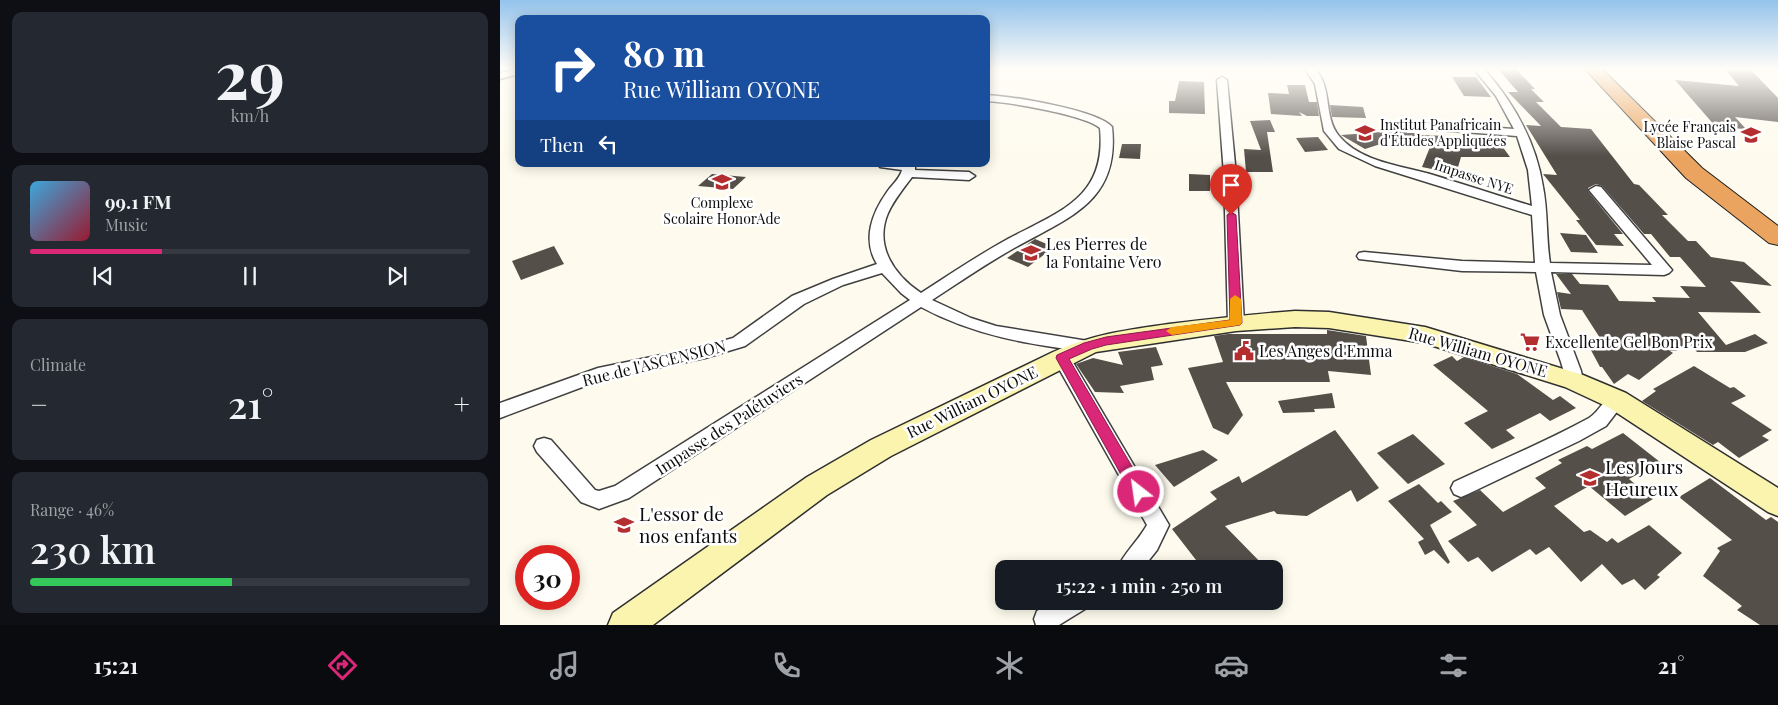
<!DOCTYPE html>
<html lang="en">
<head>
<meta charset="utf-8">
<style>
  body { margin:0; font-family:"Playfair Display",serif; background:#242831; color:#f1f3f6; height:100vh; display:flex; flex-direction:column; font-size:19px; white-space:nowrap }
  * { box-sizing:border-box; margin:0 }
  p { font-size:16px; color:#9ea1a6 }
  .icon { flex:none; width:28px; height:28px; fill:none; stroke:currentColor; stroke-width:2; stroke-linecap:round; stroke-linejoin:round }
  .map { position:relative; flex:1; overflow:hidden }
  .details { display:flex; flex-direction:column; gap:12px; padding:12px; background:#0d0f14; width:500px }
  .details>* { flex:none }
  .hud { position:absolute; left:15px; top:15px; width:475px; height:152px; border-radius:10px; box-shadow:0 2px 12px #0003; background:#1a4fa0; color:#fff; overflow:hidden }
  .speed { position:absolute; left:15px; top:545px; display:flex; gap:10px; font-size:25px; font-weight:700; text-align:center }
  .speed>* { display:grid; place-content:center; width:65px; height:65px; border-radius:50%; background:#171b24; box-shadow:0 2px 12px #0003; line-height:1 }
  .speed .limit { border:8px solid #d22; background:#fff; color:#111 }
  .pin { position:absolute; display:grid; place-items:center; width:42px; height:42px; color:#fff; margin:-51px -21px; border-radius:50% 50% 50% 0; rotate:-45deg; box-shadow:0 0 5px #0007 }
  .pin .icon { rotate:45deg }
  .me { position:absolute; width:55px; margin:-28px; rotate:330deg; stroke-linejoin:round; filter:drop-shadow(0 0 4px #0008) }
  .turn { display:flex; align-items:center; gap:18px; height:105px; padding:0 25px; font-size:22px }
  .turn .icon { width:65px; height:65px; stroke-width:2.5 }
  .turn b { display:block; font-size:35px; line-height:42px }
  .then { display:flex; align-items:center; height:48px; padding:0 25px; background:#0003; gap:10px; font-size:19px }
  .big { font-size:38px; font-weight:600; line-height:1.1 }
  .details .widget { flex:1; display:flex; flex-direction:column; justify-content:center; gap:8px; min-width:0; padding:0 18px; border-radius:10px; background:#242831 }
  .details .dial { align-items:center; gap:0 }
  .dial b { font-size:65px; line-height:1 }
  .song { display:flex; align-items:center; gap:15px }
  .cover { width:60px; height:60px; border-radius:8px; background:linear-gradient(135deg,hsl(200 70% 55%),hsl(350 70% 35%)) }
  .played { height:5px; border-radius:2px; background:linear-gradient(90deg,#db2777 30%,#363941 30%) }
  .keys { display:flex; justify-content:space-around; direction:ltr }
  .heat { display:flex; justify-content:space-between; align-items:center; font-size:28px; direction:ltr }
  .charge { height:8px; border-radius:4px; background:linear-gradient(90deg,#34c759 46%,#363941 0) }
  .trip { position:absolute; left:495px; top:560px; width:288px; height:50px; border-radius:10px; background:#171b24; box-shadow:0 2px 12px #0003; font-weight:600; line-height:50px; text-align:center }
  .dock { display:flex; height:80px; justify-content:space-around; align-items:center; background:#090b0e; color:#9ea1a6 }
  .dock .icon { width:35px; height:35px }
  .dock .selected { color:#db2777 }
  .dock b { font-size:22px; color:#f1f3f6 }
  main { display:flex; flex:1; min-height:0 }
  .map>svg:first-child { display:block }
  .building { fill:#554f4a }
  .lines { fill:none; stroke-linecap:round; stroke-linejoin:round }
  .street-casing { stroke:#404040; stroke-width:3 }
  .secondary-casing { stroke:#2f2f2f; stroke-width:3 }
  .highway-casing { stroke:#1e1e1e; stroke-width:2 }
  .street { fill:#fff; fill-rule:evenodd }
  .secondary { fill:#faf4ae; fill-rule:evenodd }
  .highway { fill:#eba460; fill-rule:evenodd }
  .route { fill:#db2777; stroke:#8e194d }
  .slow { fill:#f59e0b }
  .labels { text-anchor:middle; stroke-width:5; stroke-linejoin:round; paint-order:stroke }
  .far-poi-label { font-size:14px; fill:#0d0d0d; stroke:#fff; text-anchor:start }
  .far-street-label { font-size:14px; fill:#0d0d0d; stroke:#fff }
  .poi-label { font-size:16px; fill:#0d0d0d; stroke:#fff; text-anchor:start }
  .street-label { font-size:16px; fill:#0d0d0d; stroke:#fff }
  .near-poi-label { font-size:19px; fill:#0d0d0d; stroke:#fff; text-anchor:start }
</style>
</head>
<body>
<main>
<section class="details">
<div class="widget dial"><b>29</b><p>km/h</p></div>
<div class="widget">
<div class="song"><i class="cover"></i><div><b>99.1 FM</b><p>Music</p></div></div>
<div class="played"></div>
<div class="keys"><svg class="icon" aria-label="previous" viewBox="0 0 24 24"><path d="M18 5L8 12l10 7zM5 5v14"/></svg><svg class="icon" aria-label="pause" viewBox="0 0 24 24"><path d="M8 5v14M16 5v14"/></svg><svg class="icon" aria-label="next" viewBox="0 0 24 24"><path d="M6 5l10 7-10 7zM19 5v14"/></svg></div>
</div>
<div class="widget"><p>Climate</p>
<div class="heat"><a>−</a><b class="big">21°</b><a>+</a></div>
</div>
<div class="widget"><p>Range · 46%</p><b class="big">230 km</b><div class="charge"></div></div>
</section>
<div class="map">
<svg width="1278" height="625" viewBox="0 0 1278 625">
  <rect width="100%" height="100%" fill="#fefbee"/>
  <g class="building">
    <path d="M 998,69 L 1016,69 L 1035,89 L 1031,89 L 1044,102 L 1036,102 L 1061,127 L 1091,129 L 1134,184 L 1139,185 L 1168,215 L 1162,215 L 1188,241 L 1196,241 L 1211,257 L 1244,262 L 1272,286 L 1230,281 L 1261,313 L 1198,312 L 1226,345 L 1255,334 L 1268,343 L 1245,352 L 1197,352 L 1188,342 L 1176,351 L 1170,351 L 1173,353 L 1139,380 L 1128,374 L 1114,384 L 1102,367 L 1100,367 L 1085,339 L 1100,338 L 1082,310 L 1061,309 L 1057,292 L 1071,294 L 1056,274 L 1072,274 L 1080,284 L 1108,285 L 1119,301 L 1156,302 L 1152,297 L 1190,298 L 1180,286 L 1206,287 L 1180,257 L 1170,257 L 1151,234 L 1144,234 L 1102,186 L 1096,184 L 1088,188 L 1088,191 L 1123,234 L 1114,234 L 1124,246 L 1096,245 L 1076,220 L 1080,220 L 1043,174 L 1057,175 L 1026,125 L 1041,126 L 1008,92 L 1018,92 Z"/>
    <path d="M 1225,69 L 1250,69 L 1278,98 L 1278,122 L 1235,117 L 1246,129 L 1216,127 L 1175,80 L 1239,86 Z"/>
    <path d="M 952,77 L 976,77 L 991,97 L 964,96 Z"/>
    <path d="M 679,81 L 704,82 L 705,114 L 669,113 L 669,101 L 675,101 Z"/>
    <path d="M 787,85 L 805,85 L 809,102 L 817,102 L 819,116 L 807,116 L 799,112 L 802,116 L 771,114 L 768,93 L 789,94 Z"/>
    <path d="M 830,105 L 863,107 L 866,118 L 832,117 Z"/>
    <path d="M 770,120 L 775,132 L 767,132 L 773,172 L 746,172 L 744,149 L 761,150 L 750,121 Z"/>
    <path d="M 882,123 L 891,123 L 896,132 L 907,131 L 907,133 L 919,133 L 921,135 L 948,136 L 951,141 L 991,143 L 994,146 L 1002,146 L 1010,157 L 961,157 L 956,174 L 922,167 L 930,147 L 908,147 L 902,137 L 865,149 L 841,135 L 882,132 Z"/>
    <path d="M 818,137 L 828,150 L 805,152 L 796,138 Z"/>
    <path d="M 622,144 L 641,144 L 640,159 L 619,158 Z"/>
    <path d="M 212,174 L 246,177 L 233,189 L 198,186 Z"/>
    <path d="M 689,174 L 710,175 L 710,191 L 689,191 Z"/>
    <path d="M 1060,233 L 1086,235 L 1098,253 L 1071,252 Z"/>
    <path d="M 535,239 L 554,247 L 528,267 L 507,258 Z"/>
    <path d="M 54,246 L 64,264 L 21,280 L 12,261 Z"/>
    <path d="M 827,330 L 866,336 L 871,375 L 828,371 L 830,382 L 726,382 L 743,415 L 728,435 L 713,428 L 688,368 L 723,362 L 714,336 L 728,334 L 827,334 Z"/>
    <path d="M 656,347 L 663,365 L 651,367 L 654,380 L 620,386 L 624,393 L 595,392 L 576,364 L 593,358 L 623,365 L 618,352 Z"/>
    <path d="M 952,356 L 957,361 L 964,357 L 1017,374 L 1053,400 L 1060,396 L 1076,408 L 1050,421 L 1040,413 L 1006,430 L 1015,438 L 992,449 L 964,423 L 988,411 L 933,365 Z"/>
    <path d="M 1194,366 L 1230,388 L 1234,387 L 1246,396 L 1231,403 L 1272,430 L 1262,436 L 1269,440 L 1239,458 L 1218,442 L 1213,445 L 1142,401 L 1156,391 L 1153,389 Z"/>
    <path d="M 832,393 L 835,408 L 814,409 L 815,412 L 783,413 L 778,401 Z"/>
    <path d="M 835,430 L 879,488 L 857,502 L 851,490 L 807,516 L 777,514 L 774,511 L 725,526 L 767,569 L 703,569 L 672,529 L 717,499 L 710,492 L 739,476 L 742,483 Z"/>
    <path d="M 1123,433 L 1160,462 L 1129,479 L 1153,499 L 1125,516 L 1089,486 L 1054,506 L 1084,532 L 1090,530 L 1107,542 L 1112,538 L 1118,543 L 1149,525 L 1182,553 L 1157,575 L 1160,577 L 1145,590 L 1134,579 L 1122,585 L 1102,564 L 1081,582 L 1049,547 L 1036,555 L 1030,549 L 992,572 L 978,557 L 968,562 L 948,541 L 977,525 L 953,501 L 980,490 L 1003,512 L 1046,488 L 1035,478 L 1062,463 L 1058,460 L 1087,446 L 1092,449 Z"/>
    <path d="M 913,434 L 945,464 L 908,484 L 877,453 Z"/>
    <path d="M 703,450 L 718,460 L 674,487 L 655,465 Z"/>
    <path d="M 1210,478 L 1266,520 L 1271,517 L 1278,522 L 1278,625 L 1260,625 L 1237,610 L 1242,606 L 1203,576 L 1220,551 L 1217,548 L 1232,540 L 1179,497 Z"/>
    <path d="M 919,484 L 938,503 L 941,501 L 952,512 L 930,525 L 950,562 L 948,564 L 934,550 L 925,555 L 918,542 L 924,539 L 888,501 Z"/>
  </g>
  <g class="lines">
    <defs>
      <g id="street">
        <path d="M 19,69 L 19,74 L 0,79 L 0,73 Z"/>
        <path d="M 805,69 L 815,69 C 833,88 823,117 839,136 C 860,162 903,166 933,175 C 966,185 999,196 1032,206 L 1028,170 L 1017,136 L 910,128 L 904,125 L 910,122 L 1014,129 L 996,96 L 974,69 L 984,69 C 1014,103 1036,142 1043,187 C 1048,212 1046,238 1050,263 L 1152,265 L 1089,190 L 1096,186 L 1101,187 L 1172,270 L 1169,273 L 1164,275 L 1051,272 L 1060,315 L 1081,371 L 1083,381 L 1080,386 L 1074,388 L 1068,386 L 1061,362 L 1044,315 L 1036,272 L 962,271 L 859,259 L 857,256 L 859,253 L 864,252 L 962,261 L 1035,263 L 1032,215 L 875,166 L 839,149 L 824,131 L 815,84 Z"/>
        <path d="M 722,77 L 727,80 L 736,175 L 744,323 L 742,327 L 736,329 L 730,327 L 728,323 L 724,175 L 717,80 Z"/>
        <path d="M 486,95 C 510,96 598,110 612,127 C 620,201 570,217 516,247 C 487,263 460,282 432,300 L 471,318 L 496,326 L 594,342 L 597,346 L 594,350 L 588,352 C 528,344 475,336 421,307 L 129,498 L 99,509 L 81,502 L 37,452 L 34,446 L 37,440 L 44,438 L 51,440 L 95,490 L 99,491 L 115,486 L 410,300 L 401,293 L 382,273 L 343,285 L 304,304 L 245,346 L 205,358 L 101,380 L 0,418 L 0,403 L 98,368 L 205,346 L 233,338 L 292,296 L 333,279 L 377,264 C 362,240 372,213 387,192 C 392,185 400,178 402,170 L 380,167 L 378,164 L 411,164 L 415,167 L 415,170 L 469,172 L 475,176 L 469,180 L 412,177 C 403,189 394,200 388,213 C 374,246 394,275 421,293 C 449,275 477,256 506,240 C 558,212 607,199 600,128 C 585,115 509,102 486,101 Z"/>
        <path d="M 562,352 L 568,354 L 669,525 L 657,550 L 642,569 L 617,569 C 624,553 638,541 647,525 L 553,358 L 556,354 Z"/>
        <path d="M 1117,393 L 1124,395 L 1126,400 L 1106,426 L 1079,441 L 968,494 L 961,497 L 954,494 L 951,488 L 954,482 C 999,461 1045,442 1089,418 C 1100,411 1104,397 1117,393 Z"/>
        <path d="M 554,601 L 589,601 L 585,609 L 559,625 L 536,625 L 534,619 L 537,611 Z"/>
      </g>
      <path id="secondary" d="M 795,311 L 829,312 L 925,327 L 1083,375 L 1126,393 L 1278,488 L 1278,516 L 1268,512 L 1108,407 L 1065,387 L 924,343 L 829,328 L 795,327 L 736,331 L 596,352 L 391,456 L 327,495 L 153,625 L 108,625 L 113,613 L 307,477 L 371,440 L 553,352 C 594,334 626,330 669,324 C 711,319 753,314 795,311 Z"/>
      <path id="highway" d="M 1085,69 L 1102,69 L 1202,168 L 1278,226 L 1278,245 L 1269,243 L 1186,178 Z"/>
    </defs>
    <use href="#street" class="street-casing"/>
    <use href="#secondary" class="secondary-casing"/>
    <use href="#highway" class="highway-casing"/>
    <use href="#street" class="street"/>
    <use href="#secondary" class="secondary"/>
    <use href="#highway" class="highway"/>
  </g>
  <linearGradient id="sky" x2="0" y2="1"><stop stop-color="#94c3ec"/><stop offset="0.44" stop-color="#fffdf7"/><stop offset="1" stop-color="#fffdf7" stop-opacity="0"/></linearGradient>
  <rect width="1278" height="156" fill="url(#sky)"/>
  <path class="route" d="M 731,212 L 736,215 L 742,323 L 740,325 L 606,345 L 592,349 L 569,359 L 644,487 L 646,492 L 644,496 L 639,498 L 633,496 L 556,358 L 557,355 L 584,343 L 606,337 L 730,320 L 727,215 Z"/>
  <path class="slow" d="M 735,295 L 741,299 L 742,323 L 740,325 L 672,335 L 666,331 L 672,327 L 730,320 L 730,299 Z"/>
  <defs>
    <symbol id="university-bare" viewBox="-9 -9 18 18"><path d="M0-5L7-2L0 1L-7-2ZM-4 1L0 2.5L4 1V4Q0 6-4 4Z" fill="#b42e30" stroke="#fff" stroke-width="2.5" paint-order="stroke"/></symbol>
    <symbol id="school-bare" viewBox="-9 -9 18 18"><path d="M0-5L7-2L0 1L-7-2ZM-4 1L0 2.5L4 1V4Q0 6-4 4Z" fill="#b42e30" stroke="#fff" stroke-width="2.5" paint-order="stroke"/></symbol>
    <symbol id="supermarket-bare" viewBox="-9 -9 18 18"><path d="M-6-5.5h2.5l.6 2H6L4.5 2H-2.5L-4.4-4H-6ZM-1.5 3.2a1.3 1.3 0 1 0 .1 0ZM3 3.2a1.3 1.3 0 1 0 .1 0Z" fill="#b42e30" stroke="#fff" stroke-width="2.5" paint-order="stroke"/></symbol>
    <symbol id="civic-bare" viewBox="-9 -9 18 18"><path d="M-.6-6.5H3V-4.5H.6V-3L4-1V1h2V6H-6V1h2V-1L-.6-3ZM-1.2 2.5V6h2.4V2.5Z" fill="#b42e30" stroke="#fff" stroke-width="2.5" paint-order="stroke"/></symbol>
  </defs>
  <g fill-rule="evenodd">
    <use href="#university-bare" x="851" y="119" width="28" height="28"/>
    <use href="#school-bare" x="1237" y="121" width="28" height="28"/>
    <use href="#school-bare" x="208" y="168" width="28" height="28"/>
    <use href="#school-bare" x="517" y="239" width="28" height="28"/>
    <use href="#supermarket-bare" x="1016" y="328" width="28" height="28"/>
    <use href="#civic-bare" x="730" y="337" width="28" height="28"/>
    <use href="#school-bare" x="1076" y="464" width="28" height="28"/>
    <use href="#school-bare" x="110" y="511" width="28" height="28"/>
  </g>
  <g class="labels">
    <g class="far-poi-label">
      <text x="880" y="130">Institut Panafricain<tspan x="880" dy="16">d'Études Appliquées</tspan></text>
      <text x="1236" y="132" text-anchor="end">Lycée Français<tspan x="1236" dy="16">Blaise Pascal</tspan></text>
      <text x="222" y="208" text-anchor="middle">Complexe<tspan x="222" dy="16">Scolaire HonorAde</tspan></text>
    </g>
    <g class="far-street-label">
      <text transform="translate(974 177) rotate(18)" y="5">Impasse NYE</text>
    </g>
    <g class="poi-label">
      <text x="546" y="250">Les Pierres de<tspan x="546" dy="18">la Fontaine Vero</tspan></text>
      <text x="1045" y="348">Excellente Gel Bon Prix</text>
      <text x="759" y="357">Les Anges d'Emma</text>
    </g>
    <g class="street-label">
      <text transform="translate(978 352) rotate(16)" y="6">Rue William OYONE</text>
      <text transform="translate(154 363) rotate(-14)" y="6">Rue de l'ASCENSION</text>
      <text transform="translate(472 402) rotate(-26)" y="6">Rue William OYONE</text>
      <text transform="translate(229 424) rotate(-33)" y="6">Impasse des Palétuviers</text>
    </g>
    <g class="near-poi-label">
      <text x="1105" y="474">Les Jours<tspan x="1105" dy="22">Heureux</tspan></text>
      <text x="139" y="521">L'essor de<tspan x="139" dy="22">nos enfants</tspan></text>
    </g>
  </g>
</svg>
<div class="speed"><div class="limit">30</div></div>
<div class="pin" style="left:731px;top:215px;background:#d93025"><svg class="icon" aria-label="arrive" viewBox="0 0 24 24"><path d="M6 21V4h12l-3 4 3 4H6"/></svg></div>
<svg class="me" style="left:639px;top:492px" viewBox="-20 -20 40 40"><circle r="17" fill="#db2777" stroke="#fff" stroke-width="3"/><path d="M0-11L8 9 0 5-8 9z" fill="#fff"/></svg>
<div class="trip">15:22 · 1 min · 250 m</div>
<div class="hud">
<div class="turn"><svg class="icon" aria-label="right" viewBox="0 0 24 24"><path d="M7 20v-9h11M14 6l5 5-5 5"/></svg><div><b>80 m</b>Rue William OYONE</div></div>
<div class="then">Then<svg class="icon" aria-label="left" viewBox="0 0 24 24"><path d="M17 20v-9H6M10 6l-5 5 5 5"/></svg></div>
</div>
</div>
</main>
<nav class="dock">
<b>15:21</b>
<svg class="icon selected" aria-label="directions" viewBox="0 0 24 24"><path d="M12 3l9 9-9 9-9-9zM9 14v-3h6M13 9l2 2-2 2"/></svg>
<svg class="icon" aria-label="music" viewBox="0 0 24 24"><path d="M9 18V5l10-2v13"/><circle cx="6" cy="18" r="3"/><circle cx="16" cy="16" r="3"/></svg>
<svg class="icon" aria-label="phone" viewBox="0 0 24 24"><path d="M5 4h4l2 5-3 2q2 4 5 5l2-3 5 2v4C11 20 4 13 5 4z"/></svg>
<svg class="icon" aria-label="climate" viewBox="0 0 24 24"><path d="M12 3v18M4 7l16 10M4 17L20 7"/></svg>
<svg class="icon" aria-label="car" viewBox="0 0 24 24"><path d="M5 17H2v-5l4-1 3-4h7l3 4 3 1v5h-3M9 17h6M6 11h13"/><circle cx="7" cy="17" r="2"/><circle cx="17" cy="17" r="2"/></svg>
<svg class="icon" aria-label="filters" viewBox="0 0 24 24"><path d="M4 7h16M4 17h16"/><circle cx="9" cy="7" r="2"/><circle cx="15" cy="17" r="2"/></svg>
<b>21°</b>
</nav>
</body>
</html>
